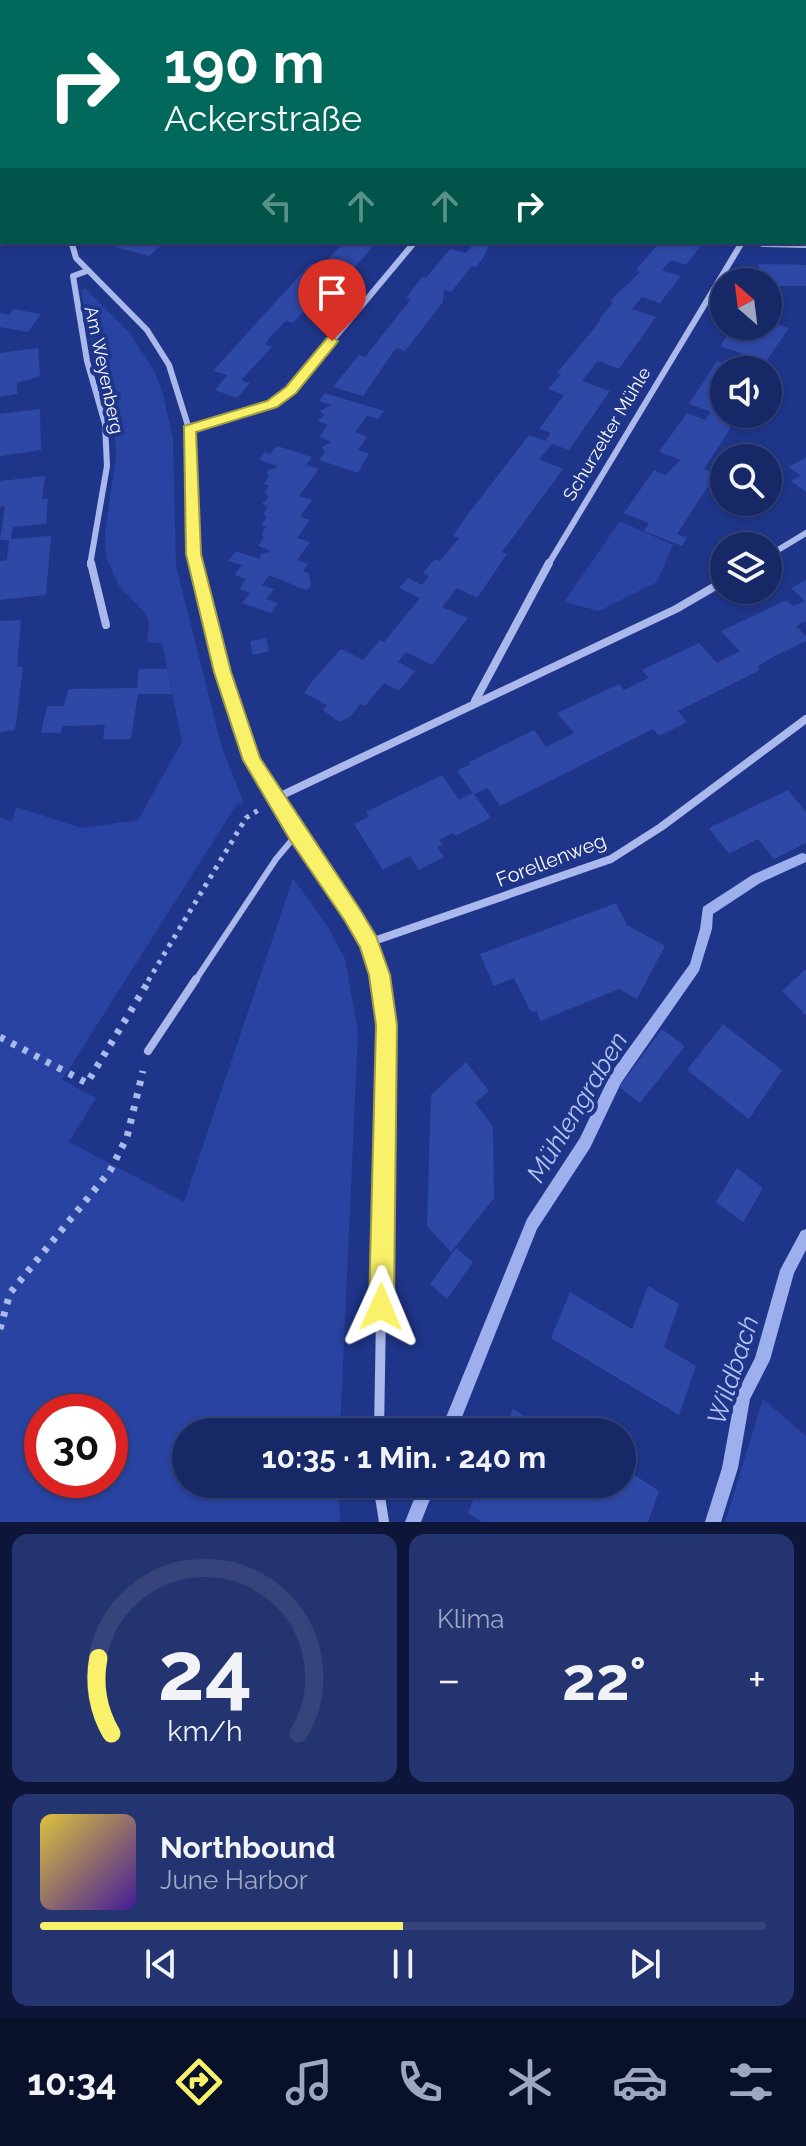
<!DOCTYPE html>
<html lang="de">
<head>
<meta charset="utf-8">
<style>
  body { margin:0; font-family:Raleway,sans-serif; background:#243470; color:#f1f3f6; height:100vh; display:flex; flex-direction:column; font-size:30px; white-space:nowrap }
  * { box-sizing:border-box; margin:0 }
  p { font-size:26px; color:#9ea6c0 }
  .icon { flex:none; width:44px; height:44px; fill:none; stroke:currentColor; stroke-width:2; stroke-linecap:round; stroke-linejoin:round }
  .map { position:relative; height:1522px; overflow:hidden }
  .panel { display:flex; flex-direction:column; gap:12px; padding:12px; background:#0d1639; flex:1 }
  .panel>* { flex:none }
  .hud { position:absolute; left:0px; top:0px; width:806px; height:244px; box-shadow:0 2px 6px #0004,0 0 0 2px #36447b; background:#00695c; color:#fff; overflow:hidden }
  .needle { width:52px; rotate:332deg }
  .buttons { position:absolute; left:710px; top:268px; display:grid; gap:16px }
  .buttons a { display:grid; place-items:center; width:72px; height:72px; border-radius:50%; background:#172867; box-shadow:0 2px 6px #0004,0 0 0 2px #36447b; font-size:40px }
  .speed { position:absolute; left:24px; top:1394px; display:flex; gap:16px; font-size:40px; font-weight:700; text-align:center }
  .speed>* { display:grid; place-content:center; width:104px; height:104px; border-radius:50%; background:#172867; box-shadow:0 2px 6px #0004,0 0 0 2px #36447b; line-height:1 }
  .speed .limit { border:12px solid #d22; background:#fff; color:#111 }
  .pin { position:absolute; display:grid; place-items:center; width:68px; height:68px; color:#fff; margin:-82px -34px; border-radius:50% 50% 50% 0; rotate:-45deg; box-shadow:0 0 8px #0007 }
  .pin .icon { rotate:45deg }
  .me { position:absolute; width:88px; margin:-44px; rotate:1deg; stroke-linejoin:round; filter:drop-shadow(0 0 6px #0008) }
  .turn { display:flex; align-items:center; gap:28px; height:168px; padding:0 32px; font-size:36px }
  .turn .icon { width:104px; height:104px; stroke-width:2.5 }
  .turn b { display:block; font-size:56px; line-height:68px }
  .lanes { display:flex; align-items:center; height:76px; padding:0 32px; background:#0003; justify-content:center; gap:40px; direction:ltr }
  .lanes .off { opacity:.35 }
  .big { font-size:60px; font-weight:700; line-height:1.1 }
  .panel .widget { flex:1; display:flex; flex-direction:column; justify-content:center; gap:12px; min-width:0; padding:0 28px; border-radius:16px; background:#243470 }
  .panel .dial { align-items:center; gap:0 }
  .dial svg { height:208px; overflow:visible; fill:none; stroke:#36447b; stroke-width:7; stroke-linecap:round; text-anchor:middle }
  .dial text { fill:#f1f3f6; stroke:none }
  .song { display:flex; align-items:center; gap:24px }
  .cover { width:96px; height:96px; border-radius:12px; background:linear-gradient(135deg,hsl(50 70% 55%),hsl(260 70% 35%)) }
  .played { height:8px; border-radius:4px; background:linear-gradient(90deg,#f9f169 50%,#36447b 50%) }
  .keys { display:flex; justify-content:space-around; direction:ltr }
  .heat { display:flex; justify-content:space-between; align-items:center; font-size:44px; direction:ltr }
  .panel .tiles { flex:1; display:grid; gap:12px; grid-template-columns:1fr 1fr }
  .widget:last-child { grid-column:span 2 }
  .trip { position:absolute; left:172px; top:1418px; width:464px; height:80px; border-radius:40px; background:#172867; box-shadow:0 2px 6px #0004,0 0 0 2px #36447b; font-weight:700; line-height:80px; text-align:center }
  .tab-bar { display:flex; height:128px; justify-content:space-around; align-items:center; background:#091029; color:#9ea6c0 }
  .tab-bar .icon { width:56px; height:56px }
  .tab-bar .current { color:#f9f169 }
  .tab-bar b { font-size:36px; color:#f1f3f6 }
  .map>svg:first-child { display:block }
  .green { fill:#2843a1; fill-rule:evenodd }
  .lines { fill:none; stroke-linecap:round; stroke-linejoin:round }
  .stream { fill:#9db0ed; fill-rule:evenodd }
  .building { fill:#2e48a6 }
  .path-far2 { stroke:#aab8eb; stroke-width:3; stroke-dasharray:2 4; stroke-linecap:butt }
  .path-far1 { stroke:#aab8eb; stroke-width:5; stroke-dasharray:4 6; stroke-linecap:butt }
  .path { stroke:#aab8eb; stroke-width:7; stroke-dasharray:5 8; stroke-linecap:butt }
  .service-far1 { stroke:#aab8eb; stroke-width:6 }
  .service { stroke:#aab8eb; stroke-width:8 }
  .minor-far3 { stroke:#aab8eb; stroke-width:5 }
  .minor-far2 { stroke:#aab8eb; stroke-width:6 }
  .minor-far1 { stroke:#aab8eb; stroke-width:8 }
  .minor { stroke:#aab8eb; stroke-width:10 }
  .tertiary { fill:#aab8eb; fill-rule:evenodd }
  .route { fill:#f9f169; stroke:#a29d44; stroke-width:2 }
  .labels { text-anchor:middle; stroke-width:8; stroke-linejoin:round; paint-order:stroke }
  .far-street-label { font-size:18px; fill:#fff; stroke:#1f3589 }
  .street-label { font-size:20px; fill:#fff; stroke:#1f3589 }
  .near-water-label { font-size:26px; font-style:italic; fill:#b5c3f2; stroke:#1f3589 }
</style>
</head>
<body>
<div class="map">
<svg width="806" height="1522" viewBox="0 0 806 1522">
  <rect width="100%" height="100%" fill="#1f3589"/>
  <g class="green">
    <path d="M 685,0 L 806,0 L 806,181 L 804,2 L 663,2 Z"/>
    <path d="M 85,288 L 129,332 L 154,370 L 163,394 L 173,439 L 176,566 L 222,748 L 244,803 L 237,804 L 62,1080 L 96,1098 L 69,1142 L 184,1202 L 293,878 L 328,927 L 345,959 L 358,1032 L 340,1432 L 186,1432 L 186,1484 L 339,1484 L 340,1522 L 0,1522 L 0,817 L 12,822 L 16,807 L 82,828 L 138,820 L 182,742 L 162,643 L 147,642 L 149,623 L 146,614 L 119,586 L 106,557 L 105,532 L 116,457 L 114,421 L 96,363 L 81,291 ZM 42,1412 L 110,1412 L 110,1480 L 42,1480 Z"/>
    <path d="M 620,521 L 673,545 L 657,582 L 599,611 L 564,602 Z"/>
    <path d="M 763,1399 L 806,1436 L 806,1522 L 725,1522 Z"/>
  </g>
  <g class="lines">
    <g class="stream">
      <path d="M 802,853 L 806,854 L 806,862 L 760,883 L 713,914 L 712,929 L 699,971 L 621,1083 L 590,1148 L 537,1229 L 456,1432 L 440,1432 L 527,1219 L 580,1138 L 611,1073 L 690,964 L 700,929 L 703,907 L 752,875 Z"/>
      <path d="M 806,1229 L 806,1250 L 794,1273 L 770,1360 L 750,1399 L 738,1468 L 721,1522 L 705,1522 L 722,1468 L 735,1397 L 755,1358 L 780,1270 L 801,1231 Z"/>
      <path d="M 420,1484 L 436,1484 L 421,1522 L 405,1522 Z"/>
    </g>
  </g>
  <g class="building">
    <path d="M 120,242 L 165,242 L 149,256 L 115,247 Z"/>
    <path d="M 344,242 L 376,243 L 349,274 L 333,269 L 327,275 L 314,291 L 320,293 L 293,323 L 286,321 L 269,338 L 265,344 L 272,347 L 241,380 L 250,383 L 237,398 L 215,390 L 227,375 L 213,371 L 311,263 L 322,266 Z"/>
    <path d="M 475,242 L 491,242 L 483,258 L 476,267 L 472,266 L 451,292 L 444,290 L 443,302 L 405,351 L 396,348 L 363,396 L 333,387 L 359,355 L 365,357 L 411,299 L 406,298 L 422,277 L 426,278 L 450,249 L 466,253 Z"/>
    <path d="M 660,242 L 704,242 L 686,265 L 671,260 L 662,270 L 681,276 L 660,303 L 642,297 L 632,309 L 656,317 L 619,369 L 598,361 L 582,381 L 610,391 L 569,450 L 552,444 L 539,459 L 563,469 L 502,552 L 507,554 L 477,598 L 457,588 L 442,607 L 468,618 L 432,665 L 406,652 L 398,662 L 415,671 L 399,691 L 384,683 L 365,706 L 360,704 L 350,717 L 339,722 L 323,710 L 327,705 L 304,693 L 313,680 L 341,649 L 363,660 L 380,640 L 384,642 L 420,598 L 399,588 L 408,578 L 422,585 L 429,576 L 423,573 L 435,559 L 440,561 L 459,538 L 453,536 L 462,522 L 529,435 L 545,441 L 551,433 L 539,429 L 564,395 L 548,389 L 561,374 L 557,373 L 601,320 L 599,319 L 613,303 L 610,301 L 640,272 L 636,270 Z"/>
    <path d="M 758,264 L 806,265 L 806,286 L 768,286 L 768,282 L 763,282 Z"/>
    <path d="M 13,309 L 41,314 L 28,332 L 0,327 L 0,313 L 9,315 Z"/>
    <path d="M 768,322 L 789,328 L 760,370 L 724,370 L 724,414 L 737,414 L 733,420 L 735,421 L 704,469 L 724,476 L 724,482 L 721,486 L 711,482 L 677,534 L 687,538 L 682,546 L 644,531 L 649,523 L 624,513 L 654,470 L 665,475 L 681,460 L 659,452 L 687,413 L 705,420 L 711,412 L 689,404 L 717,361 L 740,369 L 744,363 L 738,361 L 743,354 L 720,346 L 734,326 L 768,326 Z"/>
    <path d="M 38,348 L 40,376 L 17,383 L 17,394 L 0,397 L 0,353 Z"/>
    <path d="M 325,393 L 384,411 L 378,419 L 367,416 L 355,432 L 367,437 L 358,450 L 369,453 L 358,473 L 319,460 L 325,452 L 322,447 L 332,442 L 319,437 L 328,425 L 318,421 L 324,415 L 320,411 L 331,405 L 319,401 Z"/>
    <path d="M 40,409 L 41,450 L 0,456 L 0,414 Z"/>
    <path d="M 277,446 L 312,457 L 306,465 L 319,469 L 299,496 L 312,500 L 300,517 L 310,520 L 297,538 L 310,542 L 297,560 L 308,564 L 303,571 L 309,573 L 311,586 L 306,590 L 269,575 L 262,585 L 274,589 L 266,599 L 278,603 L 271,613 L 242,603 L 250,593 L 239,589 L 246,579 L 234,575 L 242,565 L 228,561 L 236,551 L 259,559 L 261,554 L 271,551 L 258,546 L 264,538 L 261,534 L 266,527 L 261,525 L 267,517 L 263,514 L 268,507 L 262,504 L 269,497 L 264,493 L 269,486 L 264,484 L 269,476 L 266,472 L 278,466 L 259,460 L 265,452 L 270,454 Z"/>
    <path d="M 806,457 L 806,492 L 791,481 L 801,476 L 789,467 Z"/>
    <path d="M 45,476 L 42,499 L 48,499 L 46,524 L 13,527 L 11,539 L 51,536 L 46,595 L 0,600 L 0,561 L 7,560 L 9,540 L 0,540 L 5,506 L 0,507 L 0,481 Z"/>
    <path d="M 806,580 L 806,621 L 796,626 L 806,636 L 806,641 L 771,658 L 757,667 L 760,670 L 678,711 L 687,722 L 659,736 L 653,729 L 500,806 L 488,788 L 474,794 L 491,818 L 455,836 L 453,833 L 439,840 L 443,844 L 437,847 L 444,857 L 419,870 L 410,856 L 383,870 L 354,824 L 369,817 L 366,812 L 442,775 L 459,800 L 473,793 L 457,771 L 470,764 L 469,762 L 534,730 L 546,747 L 574,733 L 557,713 L 619,684 L 624,690 L 649,678 L 642,670 L 699,643 L 717,663 L 740,651 L 721,631 L 787,600 L 793,606 L 805,601 L 791,588 Z"/>
    <path d="M 21,620 L 17,667 L 23,667 L 15,730 L 0,732 L 0,621 Z"/>
    <path d="M 266,638 L 269,651 L 253,655 L 250,641 Z"/>
    <path d="M 139,669 L 167,669 L 172,694 L 138,694 L 131,739 L 103,739 L 105,725 L 62,726 L 61,733 L 41,733 L 47,706 L 64,706 L 68,689 L 137,688 Z"/>
    <path d="M 788,790 L 806,812 L 806,843 L 774,859 L 758,839 L 729,854 L 709,828 Z"/>
    <path d="M 616,903 L 627,925 L 665,946 L 637,999 L 619,989 L 540,1021 L 537,1011 L 531,1012 L 514,978 L 494,986 L 480,954 Z"/>
    <path d="M 806,969 L 806,1015 L 782,991 Z"/>
    <path d="M 723,1024 L 782,1070 L 749,1119 L 687,1070 Z"/>
    <path d="M 662,1029 L 685,1046 L 640,1103 L 619,1087 Z"/>
    <path d="M 466,1062 L 489,1091 L 475,1103 L 493,1127 L 494,1198 L 451,1252 L 427,1226 L 431,1095 Z"/>
    <path d="M 737,1168 L 763,1188 L 743,1222 L 716,1202 Z"/>
    <path d="M 456,1248 L 473,1262 L 447,1299 L 430,1284 Z"/>
    <path d="M 648,1286 L 679,1304 L 664,1347 L 696,1366 L 679,1415 L 551,1338 L 570,1292 L 632,1329 Z"/>
    <path d="M 513,1409 L 549,1432 L 503,1432 Z"/>
    <path d="M 622,1467 L 659,1491 L 648,1522 L 482,1522 L 468,1513 L 480,1484 L 622,1484 Z"/>
  </g>
  <g class="lines">
    <path class="path-far2" d="M 114,2 L 129,0"/>
    <path class="path-far1" d="M 148,981 L 246,818 L 260,809"/>
    <g class="path">
      <path d="M 0,1037 L 87,1083 L 150,979"/>
      <path d="M 0,1329 L 10,1293 L 110,1171 L 127,1137 L 143,1071"/>
    </g>
    <path class="service-far1" d="M 195,981 L 276,859 L 297,834"/>
    <path class="service" d="M 148,1051 L 196,979"/>
    <g class="minor-far3">
      <path d="M 71,242 L 72,246"/>
      <path d="M 411,246 L 414,242"/>
      <path d="M 739,246 L 741,243 L 806,245"/>
    </g>
    <g class="minor-far2">
      <path d="M 72,244 L 76,258 L 147,330 L 169,365 L 189,429 L 197,565"/>
      <path d="M 763,244 L 806,245"/>
      <path d="M 87,271 L 73,276 L 87,361 L 105,424 L 107,466 L 90,565"/>
      <path d="M 189,429 L 272,404 L 291,390 L 413,244"/>
      <path d="M 768,556 L 806,533"/>
      <path d="M 548,565 L 741,244"/>
    </g>
    <g class="minor-far1">
      <path d="M 91,563 L 106,625"/>
      <path d="M 196,563 L 242,735 L 252,760 L 368,943 L 381,981"/>
      <path d="M 475,701 L 549,563"/>
      <path d="M 276,798 L 676,609 L 724,581"/>
      <path d="M 368,943 L 611,859 L 661,827 L 806,719"/>
    </g>
    <g class="minor">
      <path d="M 379,1432 L 386,1025 L 380,979"/>
      <path d="M 378,1484 L 384,1522"/>
    </g>
    <g class="tertiary">
      <path d="M 567,0 L 597,0 L 594,2 L 566,2 Z"/>
      <rect x="0" y="53" width="2" height="4"/>
    </g>
  </g>
  <path class="route" d="M 332,337 L 338,341 L 336,344 L 296,393 L 277,407 L 196,432 L 201,554 L 231,672 L 260,758 L 359,908 L 376,936 L 390,975 L 397,1025 L 394,1307 L 390,1315 L 381,1319 L 373,1315 L 369,1307 L 376,1025 L 369,975 L 360,947 L 345,921 L 290,840 L 243,760 L 214,672 L 186,554 L 184,426 L 267,401 L 286,387 L 327,338 Z"/>
  <g class="labels">
    <g class="far-street-label">
      <text transform="translate(104 370) rotate(78)" y="6">Am Weyenberg</text>
      <text transform="translate(607 434) rotate(-59)" y="6">Schurzelter Mühle</text>
    </g>
    <g class="street-label">
      <text transform="translate(551 860) rotate(-21)" y="7">Forellenweg</text>
    </g>
    <g class="near-water-label">
      <text transform="translate(577 1107) rotate(-59)" y="9">Mühlengraben</text>
      <text transform="translate(733 1370) rotate(-72)" y="9">Wildbach</text>
    </g>
  </g>
</svg>
<div class="buttons">
<a><svg class="needle" viewBox="-14 -14 28 28"><path d="M0-13l5 13h-10z" fill="#e53935"/><path d="M0 13l5-13h-10z" fill="#9ea6c0"/></svg></a>
<a><svg class="icon" aria-label="sound" viewBox="0 0 24 24"><path d="M4 9h4l5-4v14l-5-4H4zM17 9q2 3 0 6"/></svg></a>
<a><svg class="icon" aria-label="search" viewBox="0 0 24 24"><circle cx="10" cy="10" r="6"/><path d="M15 15l6 6"/></svg></a>
<a><svg class="icon" aria-label="layers" viewBox="0 0 24 24"><path d="M12 4l9 5-9 5-9-5zM3 14l9 5 9-5"/></svg></a>
</div>
<div class="speed"><div class="limit">30</div></div>
<div class="pin" style="left:332px;top:341px;background:#d93025"><svg class="icon" aria-label="arrive" viewBox="0 0 24 24"><path d="M6 21V4h12l-3 4 3 4H6"/></svg></div>
<svg class="me" style="left:381px;top:1307px" viewBox="-20 -20 40 40"><path d="M0-17L14 15 0 8-14 15z" fill="#f9f169" stroke="#fff" stroke-width="4"/></svg>
<div class="trip">10:35 · 1 Min. · 240 m</div>
<div class="hud">
<div class="turn"><svg class="icon" aria-label="right" viewBox="0 0 24 24"><path d="M7 20v-9h11M14 6l5 5-5 5"/></svg><div><b>190 m</b>Ackerstraße</div></div>
<div class="lanes"><svg class="icon off" aria-label="left" viewBox="0 0 24 24"><path d="M17 20v-9H6M10 6l-5 5 5 5"/></svg><svg class="icon off" aria-label="ahead" viewBox="0 0 24 24"><path d="M12 20V5M6 11l6-6 6 6"/></svg><svg class="icon off" aria-label="ahead" viewBox="0 0 24 24"><path d="M12 20V5M6 11l6-6 6 6"/></svg><svg class="icon" aria-label="right" viewBox="0 0 24 24"><path d="M7 20v-9h11M14 6l5 5-5 5"/></svg></div>
</div>
</div>
<section class="panel">
<div class="tiles">
<div class="widget dial"><svg viewBox="0 0 100 80">
<path d="M14 69A42 42 0 1 1 86 69"/>
<path d="M14 69A42 42 0 0 1 9 40" stroke="#f9f169"/>
<text x="50" y="56" font-size="32" font-weight="700">24</text>
<text x="50" y="72" font-size="11">km/h</text>
</svg></div>
<div class="widget"><p>Klima</p>
<div class="heat"><a>−</a><b class="big">22°</b><a>+</a></div>
</div>
<div class="widget">
<div class="song"><i class="cover"></i><div><b>Northbound</b><p>June Harbor</p></div></div>
<div class="played"></div>
<div class="keys"><svg class="icon" aria-label="previous" viewBox="0 0 24 24"><path d="M18 5L8 12l10 7zM5 5v14"/></svg><svg class="icon" aria-label="pause" viewBox="0 0 24 24"><path d="M8 5v14M16 5v14"/></svg><svg class="icon" aria-label="next" viewBox="0 0 24 24"><path d="M6 5l10 7-10 7zM19 5v14"/></svg></div>
</div>
</div>
</section>
<nav class="tab-bar">
<b>10:34</b>
<svg class="icon current" aria-label="directions" viewBox="0 0 24 24"><path d="M12 3l9 9-9 9-9-9zM9 14v-3h6M13 9l2 2-2 2"/></svg>
<svg class="icon" aria-label="music" viewBox="0 0 24 24"><path d="M9 18V5l10-2v13"/><circle cx="6" cy="18" r="3"/><circle cx="16" cy="16" r="3"/></svg>
<svg class="icon" aria-label="phone" viewBox="0 0 24 24"><path d="M5 4h4l2 5-3 2q2 4 5 5l2-3 5 2v4C11 20 4 13 5 4z"/></svg>
<svg class="icon" aria-label="climate" viewBox="0 0 24 24"><path d="M12 3v18M4 7l16 10M4 17L20 7"/></svg>
<svg class="icon" aria-label="car" viewBox="0 0 24 24"><path d="M5 17H2v-5l4-1 3-4h7l3 4 3 1v5h-3M9 17h6M6 11h13"/><circle cx="7" cy="17" r="2"/><circle cx="17" cy="17" r="2"/></svg>
<svg class="icon" aria-label="filters" viewBox="0 0 24 24"><path d="M4 7h16M4 17h16"/><circle cx="9" cy="7" r="2"/><circle cx="15" cy="17" r="2"/></svg>
</nav>
</body>
</html>
